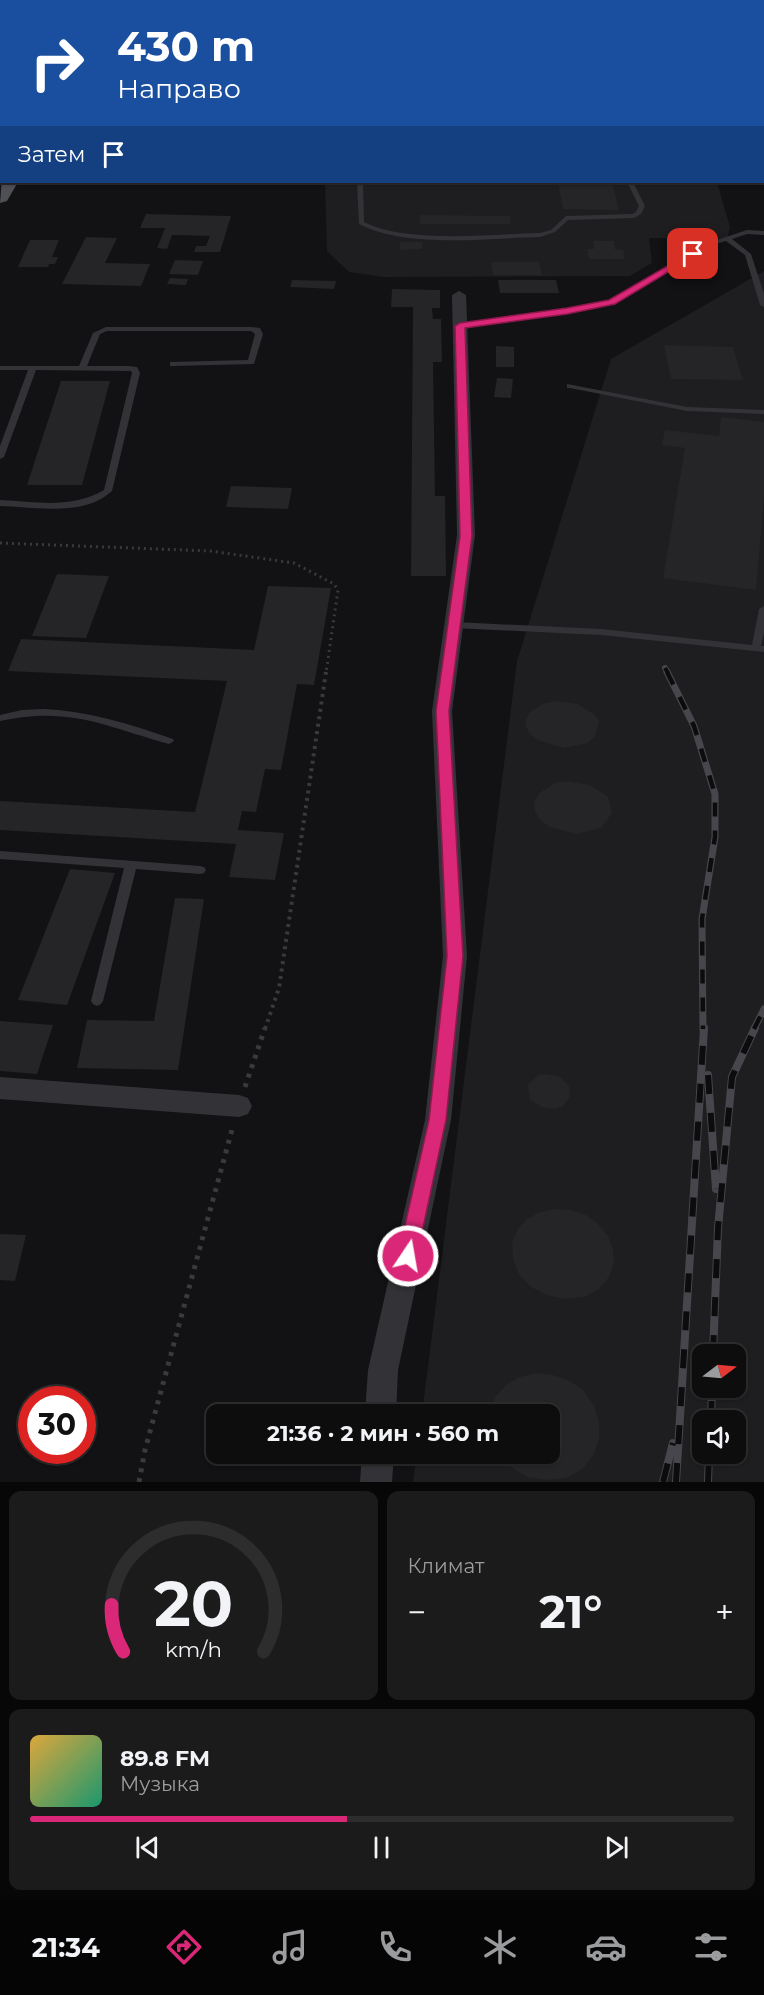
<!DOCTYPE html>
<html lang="ru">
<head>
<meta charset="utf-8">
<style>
  body { margin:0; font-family:Montserrat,sans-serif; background:#1c1b1c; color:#f1f3f6; height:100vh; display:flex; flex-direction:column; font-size:22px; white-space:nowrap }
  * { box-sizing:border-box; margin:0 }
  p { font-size:20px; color:#9b9c9e }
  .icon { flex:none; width:33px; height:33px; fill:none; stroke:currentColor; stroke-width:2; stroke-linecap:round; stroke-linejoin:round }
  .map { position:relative; height:1482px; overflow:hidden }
  .details { display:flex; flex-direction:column; gap:9px; padding:9px; background:#080708; flex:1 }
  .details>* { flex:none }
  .banner { position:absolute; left:0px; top:0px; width:765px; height:183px; box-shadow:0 2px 4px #0004,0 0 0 2px #2e2d2e; background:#1a4fa0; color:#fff; overflow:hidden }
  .needle { width:39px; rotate:74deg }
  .tools { position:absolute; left:692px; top:1344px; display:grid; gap:12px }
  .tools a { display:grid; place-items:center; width:54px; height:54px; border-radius:12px; background:#0e0d0e; box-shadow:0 2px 4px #0004,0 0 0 2px #2e2d2e; font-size:30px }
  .speed { position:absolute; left:18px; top:1386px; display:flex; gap:12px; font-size:30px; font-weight:700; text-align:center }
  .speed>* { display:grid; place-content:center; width:78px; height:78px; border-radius:50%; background:#0e0d0e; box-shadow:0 2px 4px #0004,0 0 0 2px #2e2d2e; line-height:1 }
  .speed .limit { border:9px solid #d22; background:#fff; color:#111 }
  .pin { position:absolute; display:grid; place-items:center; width:51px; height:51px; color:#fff; margin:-26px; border-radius:12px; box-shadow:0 3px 9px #0006 }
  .me { position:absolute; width:66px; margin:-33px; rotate:12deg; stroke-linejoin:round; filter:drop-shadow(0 0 4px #0008) }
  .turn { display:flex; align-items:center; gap:21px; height:126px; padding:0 18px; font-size:27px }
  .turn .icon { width:78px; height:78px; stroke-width:2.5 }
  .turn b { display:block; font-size:42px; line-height:51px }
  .then { display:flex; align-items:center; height:57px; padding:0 18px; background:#0003; gap:12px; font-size:22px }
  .big { font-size:45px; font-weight:700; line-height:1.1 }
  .details .card { flex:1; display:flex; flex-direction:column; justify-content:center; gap:9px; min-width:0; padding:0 21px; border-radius:12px; background:#1c1b1c }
  .details .dial { align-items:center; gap:0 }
  .dial svg { height:156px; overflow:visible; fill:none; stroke:#2e2d2e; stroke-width:7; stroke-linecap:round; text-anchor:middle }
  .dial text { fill:#f1f3f6; stroke:none }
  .song { display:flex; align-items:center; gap:18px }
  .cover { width:72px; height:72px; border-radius:9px; background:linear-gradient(135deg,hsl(40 70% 55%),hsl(160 70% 35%)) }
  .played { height:6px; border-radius:3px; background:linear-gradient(90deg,#db2777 45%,#2e2d2e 45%) }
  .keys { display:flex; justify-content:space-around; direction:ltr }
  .heat { display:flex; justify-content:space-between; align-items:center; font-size:33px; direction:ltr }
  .details .tiles { flex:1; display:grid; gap:9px; grid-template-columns:1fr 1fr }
  .card:last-child { grid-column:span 2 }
  .trip { position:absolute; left:206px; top:1404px; width:354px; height:60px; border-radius:12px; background:#0e0d0e; box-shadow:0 2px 4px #0004,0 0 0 2px #2e2d2e; font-weight:700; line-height:60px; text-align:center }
  .menu { display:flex; height:96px; justify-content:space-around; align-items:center; background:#060506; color:#9b9c9e }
  .menu .icon { width:42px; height:42px }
  .menu .selected { color:#db2777 }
  .menu b { font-size:27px; color:#f1f3f6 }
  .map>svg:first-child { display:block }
  .built { fill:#1e1d1f; fill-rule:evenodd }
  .building { fill:#252426 }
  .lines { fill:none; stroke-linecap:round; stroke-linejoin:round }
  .path-far3 { stroke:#39393e; stroke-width:2; stroke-dasharray:1.5 2; stroke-linecap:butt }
  .path-far2 { stroke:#39393e; stroke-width:3; stroke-dasharray:2 4; stroke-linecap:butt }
  .path-far1 { stroke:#39393e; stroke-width:4; stroke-dasharray:3 4.5; stroke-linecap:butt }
  .path { stroke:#39393e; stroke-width:5; stroke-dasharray:4 6; stroke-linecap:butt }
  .lane { fill:#333337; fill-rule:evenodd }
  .street { fill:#333337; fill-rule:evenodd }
  .primary { fill:#4f4f56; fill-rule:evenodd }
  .rail-far2-casing { stroke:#46464c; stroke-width:6 }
  .rail-far1-casing { stroke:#46464c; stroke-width:7 }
  .rail-casing { stroke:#46464c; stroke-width:8 }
  .rail-far2 { stroke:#0d0c0d; stroke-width:4; stroke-dasharray:11; stroke-linecap:butt }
  .rail-far1 { stroke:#0d0c0d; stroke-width:4.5; stroke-dasharray:14; stroke-linecap:butt }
  .rail { stroke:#0d0c0d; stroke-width:6; stroke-dasharray:19; stroke-linecap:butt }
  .route { fill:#db2777; stroke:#8e194d; stroke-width:1.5 }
</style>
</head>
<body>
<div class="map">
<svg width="764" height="1482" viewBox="0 0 764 1482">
  <rect width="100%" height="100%" fill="#121113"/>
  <g class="built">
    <path d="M 325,182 L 717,182 L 730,227 L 727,239 L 649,238 L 652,263 L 630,276 L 384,277 L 349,272 L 327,251 Z"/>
    <path d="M 764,271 L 764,1482 L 413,1482 L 417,1454 L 549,1454 L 549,1414 L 422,1414 L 517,661 L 611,359 ZM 702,1354 L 735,1354 L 735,1388 L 702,1388 ZM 702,1420 L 735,1420 L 735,1454 L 702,1454 Z"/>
  </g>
  <g class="building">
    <path d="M 558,182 L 612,182 L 619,210 L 563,209 Z"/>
    <path d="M 146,214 L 231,216 L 220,252 L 194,252 L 196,246 L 206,246 L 210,236 L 172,235 L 167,249 L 157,248 L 165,228 L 140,228 Z"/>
    <path d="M 420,215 L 510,216 L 511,224 L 420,224 Z"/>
    <path d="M 86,237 L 117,238 L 105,263 L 150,264 L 141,286 L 62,284 Z"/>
    <path d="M 30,240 L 59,240 L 52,257 L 58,257 L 55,264 L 49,264 L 48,267 L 18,267 Z"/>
    <path d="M 593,241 L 614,241 L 615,249 L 623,250 L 625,259 L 589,259 L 587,249 L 594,249 Z"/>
    <path d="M 400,242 L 422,242 L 422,249 L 400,250 Z"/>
    <path d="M 175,260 L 203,261 L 198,275 L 169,274 Z"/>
    <path d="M 491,262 L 539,262 L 542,275 L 493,275 Z"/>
    <path d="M 170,278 L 188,279 L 186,285 L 167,284 Z"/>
    <path d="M 292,280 L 336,281 L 334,289 L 290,287 Z"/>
    <path d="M 498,280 L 556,280 L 559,293 L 500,293 Z"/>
    <path d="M 392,289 L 440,290 L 440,308 L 432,308 L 433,319 L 441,319 L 442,362 L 433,362 L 435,496 L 445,496 L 446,576 L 411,576 L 413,307 L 391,307 Z"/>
    <path d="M 664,345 L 733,347 L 743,380 L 671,379 Z"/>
    <path d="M 496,346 L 514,347 L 514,367 L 496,367 Z"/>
    <path d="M 497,378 L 513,379 L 511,398 L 494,397 Z"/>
    <path d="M 61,381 L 110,381 L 82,485 L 27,485 Z"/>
    <path d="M 721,417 L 764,422 L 764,496 L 756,590 L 663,578 L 685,448 L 662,445 L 665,430 L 719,436 Z"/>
    <path d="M 231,486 L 292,488 L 288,509 L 226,507 Z"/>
    <path d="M 57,574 L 109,576 L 86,638 L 32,636 Z"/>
    <path d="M 268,586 L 331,588 L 314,685 L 297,684 L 281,770 L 265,769 L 256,812 L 242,811 L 238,830 L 284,833 L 275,880 L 229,877 L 236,844 L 0,830 L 0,801 L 195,812 L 227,681 L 8,671 L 21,639 L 254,650 Z"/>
    <path d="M 557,701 L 578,704 L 595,715 L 599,722 L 595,736 L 588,743 L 564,748 L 540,741 L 531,735 L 526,727 L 526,719 L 530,712 L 545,703 Z"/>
    <path d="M 567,781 L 590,785 L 608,797 L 612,813 L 601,828 L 576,834 L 550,827 L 540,820 L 535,811 L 534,802 L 539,793 L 555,783 Z"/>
    <path d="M 70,869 L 115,873 L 67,1005 L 18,1000 Z"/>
    <path d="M 175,898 L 204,899 L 178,1070 L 77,1068 L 87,1020 L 154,1021 Z"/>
    <path d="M 0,1021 L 53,1025 L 37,1074 L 0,1071 Z"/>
    <path d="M 546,1074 L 560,1077 L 569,1086 L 570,1097 L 563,1106 L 556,1109 L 542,1107 L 530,1100 L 528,1088 L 529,1083 L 539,1075 Z"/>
    <path d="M 555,1209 L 571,1210 L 586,1215 L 598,1224 L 608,1236 L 613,1249 L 614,1263 L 609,1277 L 599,1289 L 584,1297 L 565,1299 L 547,1295 L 531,1287 L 519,1274 L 513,1259 L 512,1243 L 518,1229 L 527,1219 L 540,1212 Z"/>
    <path d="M 0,1234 L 26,1235 L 15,1281 L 0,1280 Z"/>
    <path d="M 536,1373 L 553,1375 L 570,1381 L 584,1391 L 594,1406 L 599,1422 L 599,1438 L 594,1454 L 583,1469 L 566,1478 L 547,1480 L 527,1477 L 509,1466 L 499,1454 L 549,1454 L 549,1414 L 489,1414 L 495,1397 L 506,1385 L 520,1377 Z"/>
  </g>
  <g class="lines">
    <path class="path-far3" d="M 544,2 L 548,0"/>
    <path class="path-far2" d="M 0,543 L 210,551 L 294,563 L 334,584 L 338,590 L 326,673"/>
    <path class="path-far1" d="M 265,1029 L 279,988 L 326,672"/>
    <g class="path">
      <path d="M 245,1087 L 265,1028"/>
      <path d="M 139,1482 L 145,1450 L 233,1126"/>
    </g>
    <g class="lane">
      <path d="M 357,182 L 363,182 L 364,222 C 407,244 491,234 540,233 L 551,230 L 566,216 L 633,214 L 636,212 L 639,206 L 627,182 L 633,182 L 645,206 L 641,214 L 634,218 L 568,220 L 555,232 L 540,237 C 487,238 407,249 359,224 Z"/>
      <path d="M 747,230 L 764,231 L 764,235 L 747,234 L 732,239 L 751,254 L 764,294 L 764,307 L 760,305 L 745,255 L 726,241 L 712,245 L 615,304 L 567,313 L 460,327 L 456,325 L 460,323 L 567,309 L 610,300 L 708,243 Z"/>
      <path d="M 106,327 L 251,327 L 260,328 L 263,334 L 254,364 L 173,366 L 170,366 L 170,362 L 248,360 L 255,334 L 251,331 L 107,331 L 100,334 L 87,366 L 128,366 L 137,367 L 140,373 L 112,491 C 84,517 35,507 0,506 L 0,500 C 36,502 72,509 104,490 L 132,373 L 131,371 L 36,370 L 4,457 L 0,459 L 0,446 L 28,370 L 0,370 L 0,366 L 79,366 L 93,333 Z"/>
      <path d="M 567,384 L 687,407 L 764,410 L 764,414 L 687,411 L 570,388 L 567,388 Z"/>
      <path d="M 764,606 L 764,633 L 761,646 L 764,646 L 764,652 L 601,635 L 454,628 L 449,625 L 454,622 L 601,629 L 752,645 L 759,609 Z"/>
      <path d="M 44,709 C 89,711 130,724 173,739 L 174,741 L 169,744 C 104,726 70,706 0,721 L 0,715 L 22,710 Z"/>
      <path d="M 0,851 L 200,866 L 204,867 L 206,870 L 204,873 L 200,874 L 136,869 L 103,1001 L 101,1004 L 97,1006 L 93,1004 L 91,1001 L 124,868 L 0,859 Z"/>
    </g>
    <g class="street">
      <rect x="0" y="100" width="2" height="6"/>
      <path d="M 459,291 L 466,295 L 475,535 L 452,711 L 467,956 L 451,1120 L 398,1370 L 396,1414 L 365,1414 L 368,1370 L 425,1120 L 443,956 L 432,711 L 457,535 L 452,295 Z"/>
      <path d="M 0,1077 L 239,1095 L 248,1098 L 252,1106 L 248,1114 L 239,1117 L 0,1099 Z"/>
      <path d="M 362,1454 L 394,1454 L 392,1482 L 360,1482 Z"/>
    </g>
    <g class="primary">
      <path d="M 148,0 L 164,0 L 148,2 Z"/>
      <path d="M 2,178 L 2,182 L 18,182 L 7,201 L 0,203 Z"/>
    </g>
    <defs>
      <path id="rail-far2" d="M 665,668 L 668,673"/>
      <g id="rail-far1">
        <path d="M 667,672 L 694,726 L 715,794 L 715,837 L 702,919 L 703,1029"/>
        <path d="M 754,1029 L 764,1009"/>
      </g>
      <g id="rail">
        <path d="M 708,1075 L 716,1189"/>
        <path d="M 713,1354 L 718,1228 L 732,1077 L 755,1028"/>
        <path d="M 711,1420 L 712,1388"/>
        <path d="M 663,1482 L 673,1443"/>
        <path d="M 676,1482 L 704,1028"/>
        <path d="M 708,1482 L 709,1454"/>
      </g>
    </defs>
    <use href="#rail-far2" class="rail-far2-casing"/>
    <use href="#rail-far1" class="rail-far1-casing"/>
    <use href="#rail" class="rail-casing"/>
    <use href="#rail-far2" class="rail-far2"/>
    <use href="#rail-far1" class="rail-far1"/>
    <use href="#rail" class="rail"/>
  </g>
  <path class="route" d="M 690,253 L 698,254 L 615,304 L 567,314 L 465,328 L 472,536 L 449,711 L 463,956 L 446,1120 L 417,1256 L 414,1262 L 408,1265 L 401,1262 L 398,1256 L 429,1120 L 447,956 L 436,711 L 460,536 L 455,326 L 460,323 L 567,308 L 609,300 Z"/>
</svg>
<div class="tools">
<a><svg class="needle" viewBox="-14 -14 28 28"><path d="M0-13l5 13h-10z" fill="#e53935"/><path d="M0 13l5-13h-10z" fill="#9b9c9e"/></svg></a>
<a><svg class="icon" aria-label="sound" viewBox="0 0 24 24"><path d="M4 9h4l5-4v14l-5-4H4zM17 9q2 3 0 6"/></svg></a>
</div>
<div class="speed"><div class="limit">30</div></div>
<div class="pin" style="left:693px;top:254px;background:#d93025"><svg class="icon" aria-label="arrive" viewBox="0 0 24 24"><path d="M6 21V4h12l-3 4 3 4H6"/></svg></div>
<svg class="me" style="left:408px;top:1256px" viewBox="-20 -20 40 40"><circle r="17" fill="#db2777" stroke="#fff" stroke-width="3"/><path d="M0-11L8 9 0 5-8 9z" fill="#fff"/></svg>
<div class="trip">21:36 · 2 мин · 560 m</div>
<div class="banner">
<div class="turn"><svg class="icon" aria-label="right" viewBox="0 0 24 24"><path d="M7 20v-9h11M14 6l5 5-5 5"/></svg><div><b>430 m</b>Направо</div></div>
<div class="then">Затем<svg class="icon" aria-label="arrive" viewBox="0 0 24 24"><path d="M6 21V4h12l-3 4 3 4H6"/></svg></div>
</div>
</div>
<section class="details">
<div class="tiles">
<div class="card dial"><svg viewBox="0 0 100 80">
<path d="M14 69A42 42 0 1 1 86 69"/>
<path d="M14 69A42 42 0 0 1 8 45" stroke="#db2777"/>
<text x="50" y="56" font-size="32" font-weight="700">20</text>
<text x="50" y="72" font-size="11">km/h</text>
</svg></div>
<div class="card"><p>Климат</p>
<div class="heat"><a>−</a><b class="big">21°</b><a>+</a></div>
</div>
<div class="card">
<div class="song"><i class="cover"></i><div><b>89.8 FM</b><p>Музыка</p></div></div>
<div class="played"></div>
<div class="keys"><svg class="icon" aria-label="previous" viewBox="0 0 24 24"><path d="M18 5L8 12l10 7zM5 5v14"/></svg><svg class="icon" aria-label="pause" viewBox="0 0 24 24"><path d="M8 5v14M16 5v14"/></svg><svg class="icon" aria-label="next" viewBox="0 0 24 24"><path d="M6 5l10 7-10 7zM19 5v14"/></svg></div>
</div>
</div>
</section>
<nav class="menu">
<b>21:34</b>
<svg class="icon selected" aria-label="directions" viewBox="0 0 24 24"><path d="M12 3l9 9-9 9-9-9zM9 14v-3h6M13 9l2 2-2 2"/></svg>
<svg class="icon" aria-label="music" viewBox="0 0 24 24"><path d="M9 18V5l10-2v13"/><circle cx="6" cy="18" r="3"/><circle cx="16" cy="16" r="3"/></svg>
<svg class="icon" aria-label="phone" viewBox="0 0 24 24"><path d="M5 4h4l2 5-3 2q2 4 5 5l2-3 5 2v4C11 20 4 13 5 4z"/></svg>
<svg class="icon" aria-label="climate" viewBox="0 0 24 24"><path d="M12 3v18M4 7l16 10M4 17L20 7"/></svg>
<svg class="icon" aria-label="car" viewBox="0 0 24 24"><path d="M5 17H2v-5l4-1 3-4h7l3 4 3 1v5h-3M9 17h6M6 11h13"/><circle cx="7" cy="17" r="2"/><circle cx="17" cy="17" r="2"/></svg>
<svg class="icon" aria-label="filters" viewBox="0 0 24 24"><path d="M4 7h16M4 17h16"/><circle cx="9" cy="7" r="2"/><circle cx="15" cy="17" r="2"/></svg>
</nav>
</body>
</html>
